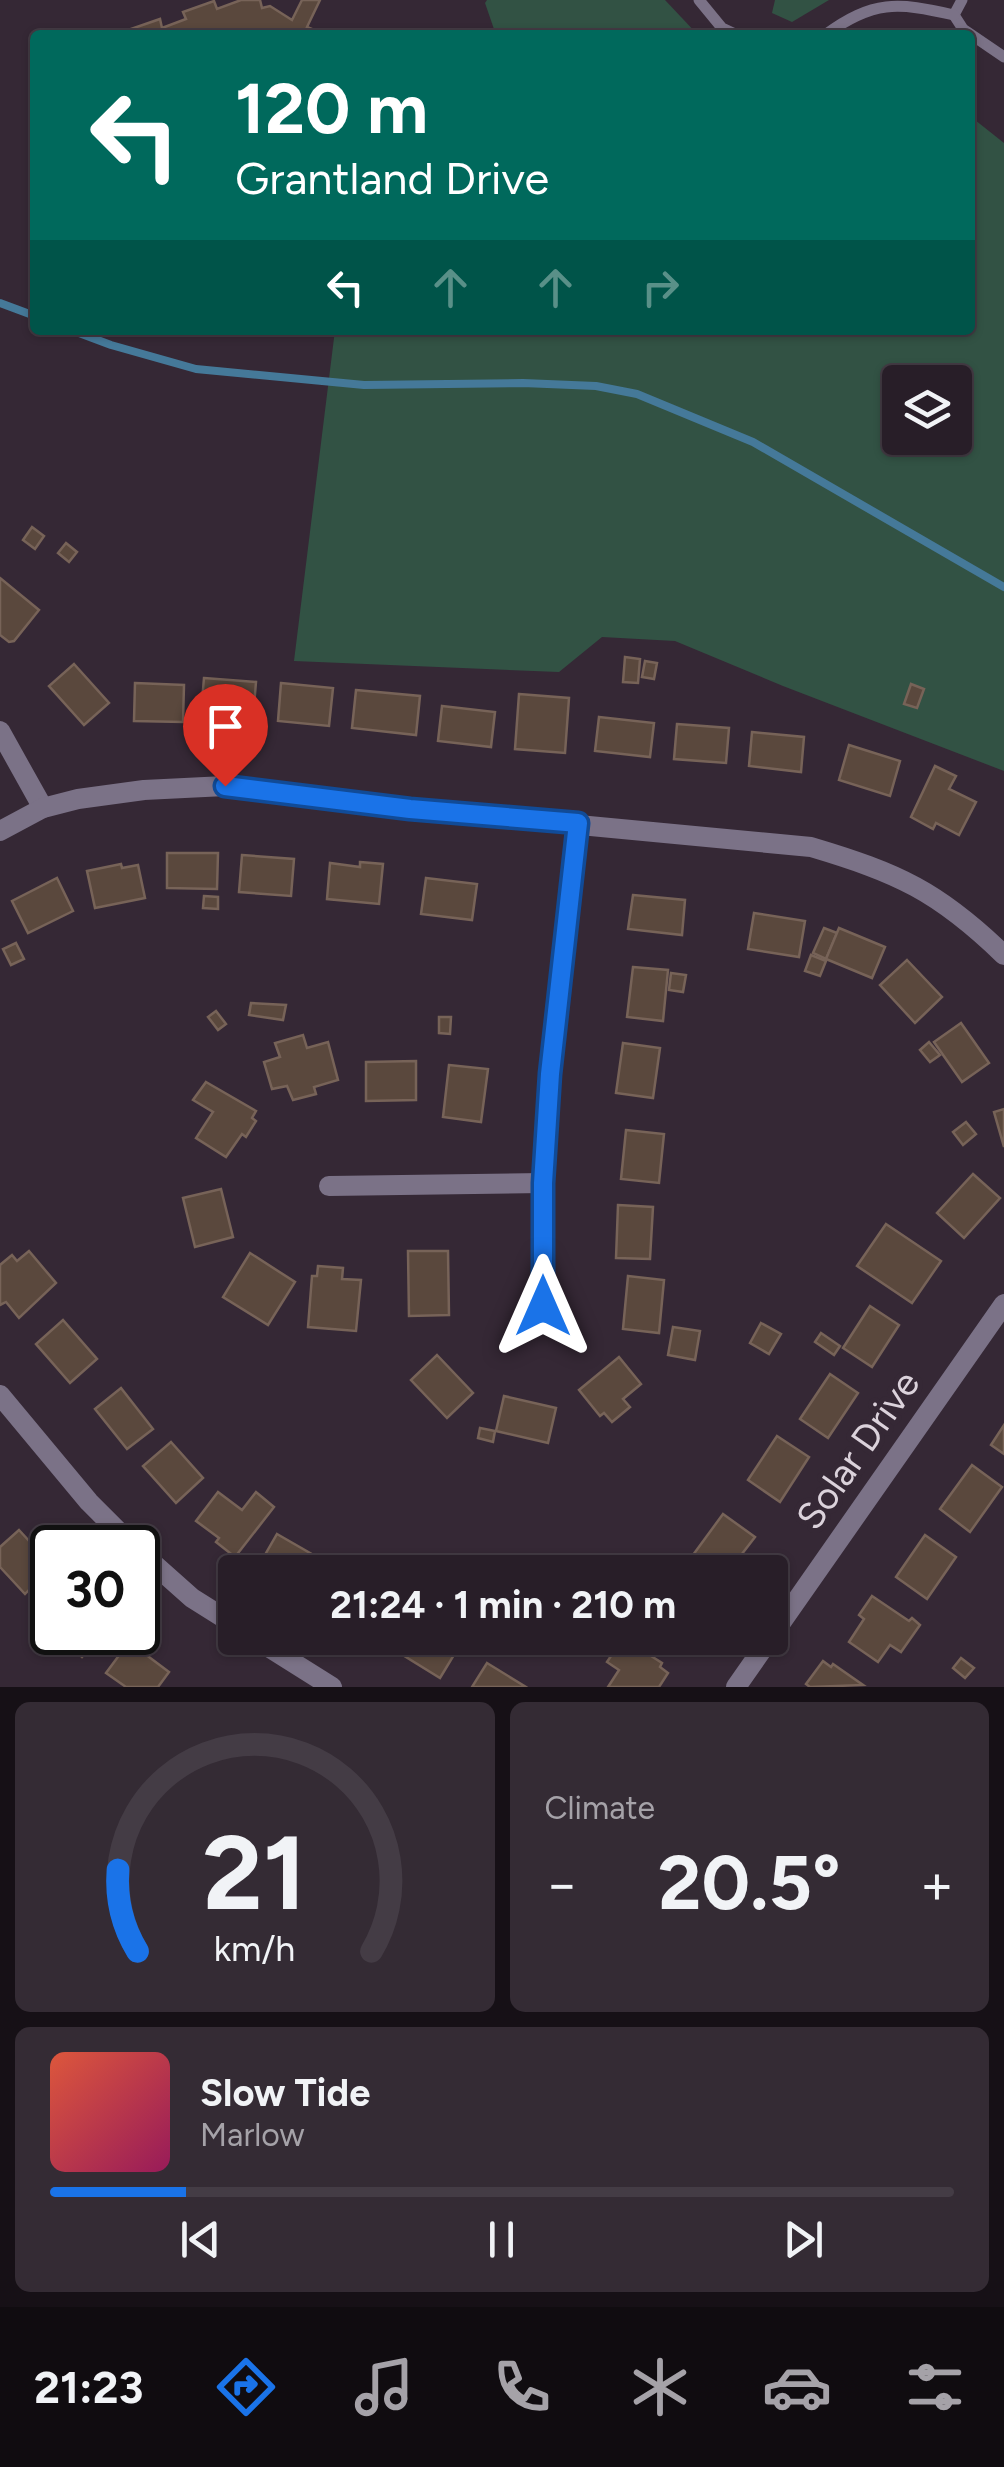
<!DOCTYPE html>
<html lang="en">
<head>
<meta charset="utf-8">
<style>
  body { margin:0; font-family:Figtree,sans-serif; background:#342b34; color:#f1f3f6; height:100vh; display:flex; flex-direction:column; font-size:38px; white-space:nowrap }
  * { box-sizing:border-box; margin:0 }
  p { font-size:32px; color:#a5a2a8 }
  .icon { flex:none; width:55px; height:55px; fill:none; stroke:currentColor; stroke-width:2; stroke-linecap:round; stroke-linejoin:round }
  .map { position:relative; height:1687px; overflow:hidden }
  .panel { display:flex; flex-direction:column; gap:15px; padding:15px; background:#161016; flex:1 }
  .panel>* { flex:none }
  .guide { position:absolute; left:30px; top:30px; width:945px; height:305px; border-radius:10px; box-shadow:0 2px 8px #0004,0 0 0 2px #443c45; background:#00695c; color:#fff; overflow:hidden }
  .tools { position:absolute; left:882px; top:365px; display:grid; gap:20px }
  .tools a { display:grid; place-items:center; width:90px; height:90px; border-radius:10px; background:#281e28; box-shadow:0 2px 8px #0004,0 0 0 2px #443c45; font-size:50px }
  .speed { position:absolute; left:30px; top:1525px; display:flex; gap:20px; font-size:50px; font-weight:700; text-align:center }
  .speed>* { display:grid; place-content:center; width:130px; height:130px; border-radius:50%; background:#281e28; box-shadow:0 2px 8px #0004,0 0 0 2px #443c45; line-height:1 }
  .speed .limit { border:5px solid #111; border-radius:15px; background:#fff; color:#111 }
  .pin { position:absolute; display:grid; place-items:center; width:85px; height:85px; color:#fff; margin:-102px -42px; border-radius:50% 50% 50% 0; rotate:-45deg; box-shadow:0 0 10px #0007 }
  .pin .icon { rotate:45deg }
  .me { position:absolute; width:110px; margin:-55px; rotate:0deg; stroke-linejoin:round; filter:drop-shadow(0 0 8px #0008) }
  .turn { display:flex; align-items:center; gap:35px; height:210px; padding:0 40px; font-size:45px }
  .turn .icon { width:130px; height:130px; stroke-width:2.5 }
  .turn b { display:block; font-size:70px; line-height:85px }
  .lanes { display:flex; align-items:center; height:95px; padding:0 40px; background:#0003; justify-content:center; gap:50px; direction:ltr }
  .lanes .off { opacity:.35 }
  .big { font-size:75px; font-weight:700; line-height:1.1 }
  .panel .tile { flex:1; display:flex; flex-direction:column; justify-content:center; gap:15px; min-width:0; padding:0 35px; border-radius:15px; background:#342b34 }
  .panel .dial { align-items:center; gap:0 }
  .dial svg { height:260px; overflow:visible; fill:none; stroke:#443c45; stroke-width:7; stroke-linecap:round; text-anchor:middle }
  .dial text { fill:#f1f3f6; stroke:none }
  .song { display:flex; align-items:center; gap:30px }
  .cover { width:120px; height:120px; border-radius:15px; background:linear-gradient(135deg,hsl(10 70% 55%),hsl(330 70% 35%)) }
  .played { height:10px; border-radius:5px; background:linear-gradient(90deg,#1a73e8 15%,#443c45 15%) }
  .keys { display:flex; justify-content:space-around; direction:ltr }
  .heat { display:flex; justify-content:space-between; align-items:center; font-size:55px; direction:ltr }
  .panel .tiles { flex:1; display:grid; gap:15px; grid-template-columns:1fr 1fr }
  .tile:last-child { grid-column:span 2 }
  .trip { position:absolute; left:218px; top:1555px; width:570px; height:100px; border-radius:10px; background:#281e28; box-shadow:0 2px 8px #0004,0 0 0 2px #443c45; font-weight:700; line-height:100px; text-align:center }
  .tab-bar { display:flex; height:160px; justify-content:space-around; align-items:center; background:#100c10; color:#a5a2a8 }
  .tab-bar .icon { width:70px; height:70px }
  .tab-bar .selected { color:#1a73e8 }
  .tab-bar b { font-size:45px; color:#f1f3f6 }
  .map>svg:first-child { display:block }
  .green { fill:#325244; fill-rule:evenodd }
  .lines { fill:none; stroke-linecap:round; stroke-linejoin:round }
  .stream { stroke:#457999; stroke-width:8 }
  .building { fill:#5a483d; stroke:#776358; stroke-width:2.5 }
  .lane { stroke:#7b7287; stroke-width:11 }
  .street { stroke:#7b7287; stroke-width:20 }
  .route-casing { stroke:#114b97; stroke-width:25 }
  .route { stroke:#1a73e8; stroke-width:18 }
  .labels { text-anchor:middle; stroke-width:10; stroke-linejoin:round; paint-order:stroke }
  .street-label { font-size:38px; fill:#dbd2db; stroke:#352835 }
</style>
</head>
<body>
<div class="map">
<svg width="1004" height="1687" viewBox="0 0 1004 1687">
  <rect width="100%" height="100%" fill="#352835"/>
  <g class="green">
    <path d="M 487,0 L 665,0 L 698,35 L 496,35 L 485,3 Z"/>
    <path d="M 775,0 L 829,0 L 792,22 L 772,13 Z"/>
    <path d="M 970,116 L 1004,143 L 1004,771 L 783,686 L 675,641 L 602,637 L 559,672 L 294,661 L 335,330 L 970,330 ZM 900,382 L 955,382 L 955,438 L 900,438 Z"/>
  </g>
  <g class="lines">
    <g class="stream">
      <path d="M 0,303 L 35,316"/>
      <path d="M 71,330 L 111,345 L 196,369 L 364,385 L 523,383 L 596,386 L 637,394 L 753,442 L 1004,587"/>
    </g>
  </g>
  <g class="building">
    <path d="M 260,0 L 262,8 L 270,6 L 292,20 L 302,0 L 320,0 L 307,27 L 326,35 L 130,35 L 128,30 L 160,19 L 162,28 L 186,19 L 183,12 L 214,1 L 217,9 L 241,0 Z"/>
    <path d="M 32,527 L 44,536 L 35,549 L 23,540 Z"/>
    <path d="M 66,543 L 77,552 L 69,562 L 58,553 Z"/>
    <path d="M 0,578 L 39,610 L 14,641 L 9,642 L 0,635 Z"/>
    <path d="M 625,657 L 640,659 L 638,683 L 623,682 Z"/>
    <path d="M 645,661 L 657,663 L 654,679 L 642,677 Z"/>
    <path d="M 74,664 L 109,703 L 84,725 L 49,686 Z"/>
    <path d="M 204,678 L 256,682 L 253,718 L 201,713 Z"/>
    <path d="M 135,683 L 184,685 L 183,722 L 134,721 Z"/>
    <path d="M 281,683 L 333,688 L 329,726 L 278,721 Z"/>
    <path d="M 911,684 L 924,689 L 917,708 L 904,704 Z"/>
    <path d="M 356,690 L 420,696 L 416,735 L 352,728 Z"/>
    <path d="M 519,694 L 569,698 L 565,753 L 515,749 Z"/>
    <path d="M 442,706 L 495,712 L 491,747 L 438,741 Z"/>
    <path d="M 599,717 L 654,723 L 650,757 L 595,751 Z"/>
    <path d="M 677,724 L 729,728 L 726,763 L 674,759 Z"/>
    <path d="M 752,732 L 804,737 L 801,772 L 749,766 Z"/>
    <path d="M 849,745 L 900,761 L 890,796 L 839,780 Z"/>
    <path d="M 935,766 L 956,776 L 949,789 L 976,802 L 959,835 L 936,823 L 933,829 L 911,817 Z"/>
    <path d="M 167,853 L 218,853 L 217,889 L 167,888 Z"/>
    <path d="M 242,855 L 294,859 L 291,896 L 239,892 Z"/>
    <path d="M 360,862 L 383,864 L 379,904 L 327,899 L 330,863 L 360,867 Z"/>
    <path d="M 121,864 L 122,868 L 138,865 L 145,898 L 95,908 L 87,871 Z"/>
    <path d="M 57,878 L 73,911 L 28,933 L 12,901 Z"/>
    <path d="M 426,878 L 477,884 L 472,920 L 421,914 Z"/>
    <path d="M 633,895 L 685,900 L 682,935 L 628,929 Z"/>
    <path d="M 204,896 L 218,897 L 218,909 L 203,908 Z"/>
    <path d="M 754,913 L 805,921 L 799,957 L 748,949 Z"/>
    <path d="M 824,928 L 837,933 L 826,959 L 813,953 Z"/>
    <path d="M 839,928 L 885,947 L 872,978 L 826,959 Z"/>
    <path d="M 16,943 L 24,959 L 11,965 L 3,949 Z"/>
    <path d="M 811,955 L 826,961 L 820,976 L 805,971 Z"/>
    <path d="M 907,960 L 942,997 L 915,1023 L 880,985 Z"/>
    <path d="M 633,967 L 668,970 L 663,1021 L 627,1017 Z"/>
    <path d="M 671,973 L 686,975 L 683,992 L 669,990 Z"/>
    <path d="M 251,1003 L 286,1005 L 283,1020 L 249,1015 Z"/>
    <path d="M 216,1011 L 226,1024 L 218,1030 L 208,1017 Z"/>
    <path d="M 439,1017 L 451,1017 L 450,1034 L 439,1033 Z"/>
    <path d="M 961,1023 L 989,1063 L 962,1082 L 934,1042 Z"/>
    <path d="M 303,1035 L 307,1048 L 328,1042 L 338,1080 L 314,1087 L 316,1094 L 293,1100 L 287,1086 L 272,1089 L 264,1062 L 280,1057 L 275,1043 Z"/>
    <path d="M 929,1042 L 940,1055 L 930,1062 L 920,1050 Z"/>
    <path d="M 623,1043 L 660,1048 L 653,1098 L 616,1093 Z"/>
    <path d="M 416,1061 L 416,1100 L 366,1101 L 366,1062 Z"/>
    <path d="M 449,1065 L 488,1069 L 481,1122 L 443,1117 Z"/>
    <path d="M 206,1082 L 256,1111 L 252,1118 L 256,1121 L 246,1137 L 242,1134 L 226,1157 L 196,1138 L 213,1112 L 193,1100 Z"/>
    <path d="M 1004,1109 L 1004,1147 L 994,1112 Z"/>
    <path d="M 966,1122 L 976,1134 L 963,1145 L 953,1132 Z"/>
    <path d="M 626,1130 L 664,1134 L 659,1183 L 621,1179 Z"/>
    <path d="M 973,1174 L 1000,1198 L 964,1238 L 937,1213 Z"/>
    <path d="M 221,1189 L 233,1237 L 195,1247 L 183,1198 Z"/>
    <path d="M 618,1205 L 653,1207 L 650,1259 L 616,1258 Z"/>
    <path d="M 886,1224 L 941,1261 L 912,1303 L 857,1266 Z"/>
    <path d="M 29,1251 L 56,1283 L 19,1318 L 6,1302 L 0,1305 L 0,1265 L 12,1255 L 17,1261 Z"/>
    <path d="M 408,1251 L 448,1251 L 449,1315 L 409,1316 Z"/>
    <path d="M 250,1253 L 295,1282 L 268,1325 L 223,1297 Z"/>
    <path d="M 318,1266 L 343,1268 L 342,1279 L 361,1280 L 356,1331 L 308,1327 L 312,1276 L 317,1276 Z"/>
    <path d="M 628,1276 L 664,1280 L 659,1333 L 623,1329 Z"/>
    <path d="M 870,1306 L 899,1325 L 872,1367 L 843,1348 Z"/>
    <path d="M 63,1320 L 97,1359 L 70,1383 L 36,1344 Z"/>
    <path d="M 761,1323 L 781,1334 L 769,1354 L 750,1343 Z"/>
    <path d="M 673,1327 L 700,1331 L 695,1360 L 668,1355 Z"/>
    <path d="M 821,1333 L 840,1346 L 834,1355 L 815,1342 Z"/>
    <path d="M 437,1355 L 473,1393 L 447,1418 L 411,1380 Z"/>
    <path d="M 619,1357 L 641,1384 L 623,1399 L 630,1407 L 612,1422 L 604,1413 L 600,1416 L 579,1390 Z"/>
    <path d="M 830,1374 L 858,1393 L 828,1438 L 800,1419 Z"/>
    <path d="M 121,1388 L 153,1429 L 127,1449 L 95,1409 Z"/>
    <path d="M 504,1396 L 556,1408 L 548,1443 L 496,1431 Z"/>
    <path d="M 1004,1425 L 1004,1454 L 991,1445 Z"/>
    <path d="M 480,1428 L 495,1431 L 493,1442 L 478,1438 Z"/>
    <path d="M 777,1436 L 809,1457 L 780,1502 L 748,1480 Z"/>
    <path d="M 171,1442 L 203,1478 L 176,1503 L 143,1466 Z"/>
    <path d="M 972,1465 L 1002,1487 L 970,1532 L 940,1509 Z"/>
    <path d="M 218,1492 L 242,1510 L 256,1492 L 274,1507 L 235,1557 L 216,1542 L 219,1538 L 196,1521 Z"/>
    <path d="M 723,1514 L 755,1537 L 728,1572 L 716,1572 L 693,1555 Z"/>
    <path d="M 19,1530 L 52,1566 L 25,1594 L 0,1567 L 0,1547 Z"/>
    <path d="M 277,1534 L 322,1560 L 314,1572 L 267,1572 L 258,1567 Z"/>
    <path d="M 925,1535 L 956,1557 L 927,1599 L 896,1577 Z"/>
    <path d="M 872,1596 L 909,1621 L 912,1618 L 920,1625 L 901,1652 L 890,1645 L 878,1662 L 849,1642 L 864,1619 L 859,1615 Z"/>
    <path d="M 52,1614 L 52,1632 L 104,1632 L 82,1657 L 67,1643 L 62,1649 L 39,1628 Z"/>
    <path d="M 407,1638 L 449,1638 L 460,1645 L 440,1678 L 398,1652 Z"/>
    <path d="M 623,1638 L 662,1663 L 660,1667 L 668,1673 L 659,1687 L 608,1687 L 619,1670 L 607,1662 Z"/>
    <path d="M 129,1642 L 169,1672 L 158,1687 L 126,1687 L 106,1673 Z"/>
    <path d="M 961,1658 L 974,1668 L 965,1678 L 953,1668 Z"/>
    <path d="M 823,1661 L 831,1667 L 833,1664 L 863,1685 L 810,1687 L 806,1684 Z"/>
    <path d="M 487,1663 L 526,1687 L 472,1687 Z"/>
  </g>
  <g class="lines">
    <g class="lane">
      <path d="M 699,0 L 722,28 L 737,35"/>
      <path d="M 962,0 L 954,15 L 963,29 L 1004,57"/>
      <path d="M 825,35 C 873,0 897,2 954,15"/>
    </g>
    <g class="street">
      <path d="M 0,731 L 43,808"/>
      <path d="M 0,831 L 43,808 L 78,799 L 144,790 L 225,786 L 411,809 L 811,847 C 898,873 938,891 1004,955"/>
      <path d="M 329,1186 L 543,1183"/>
      <path d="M 543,1306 L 543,1183 L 550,1074 L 578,823"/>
      <path d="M 0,1395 L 89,1502 L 135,1548"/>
      <path d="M 138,1550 L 192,1598 L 235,1625"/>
      <path d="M 254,1638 L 332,1687"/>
      <path d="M 736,1687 L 1004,1304"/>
    </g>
  </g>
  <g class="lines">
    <defs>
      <path id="route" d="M 225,786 L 410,809 L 578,823 L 550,1074 L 543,1183 L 543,1306"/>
    </defs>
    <use href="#route" class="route-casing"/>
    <use href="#route" class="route"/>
  </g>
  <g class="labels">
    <g class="street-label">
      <text transform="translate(858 1450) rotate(-55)" y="13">Solar Drive</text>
    </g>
  </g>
</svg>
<div class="tools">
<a><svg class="icon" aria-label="layers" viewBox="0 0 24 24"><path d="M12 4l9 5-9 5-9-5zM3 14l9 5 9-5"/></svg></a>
</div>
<div class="speed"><div class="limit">30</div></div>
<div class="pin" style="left:225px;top:786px;background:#d93025"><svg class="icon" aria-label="arrive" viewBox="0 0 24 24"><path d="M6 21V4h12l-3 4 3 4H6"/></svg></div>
<svg class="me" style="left:543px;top:1306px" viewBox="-20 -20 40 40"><path d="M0-17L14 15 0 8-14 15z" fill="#1a73e8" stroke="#fff" stroke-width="4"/></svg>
<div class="trip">21:24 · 1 min · 210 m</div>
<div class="guide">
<div class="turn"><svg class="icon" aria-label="left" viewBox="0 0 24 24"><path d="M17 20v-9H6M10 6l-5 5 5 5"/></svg><div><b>120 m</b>Grantland Drive</div></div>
<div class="lanes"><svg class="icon" aria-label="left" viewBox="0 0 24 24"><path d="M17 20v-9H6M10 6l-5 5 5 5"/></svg><svg class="icon off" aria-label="ahead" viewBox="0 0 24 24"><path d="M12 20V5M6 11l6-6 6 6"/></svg><svg class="icon off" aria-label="ahead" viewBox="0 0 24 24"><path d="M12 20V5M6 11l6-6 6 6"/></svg><svg class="icon off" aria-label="right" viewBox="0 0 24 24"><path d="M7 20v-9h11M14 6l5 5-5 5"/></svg></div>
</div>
</div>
<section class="panel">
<div class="tiles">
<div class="tile dial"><svg viewBox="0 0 100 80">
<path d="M14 69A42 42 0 1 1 86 69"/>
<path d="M14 69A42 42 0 0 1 8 44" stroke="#1a73e8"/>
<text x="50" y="56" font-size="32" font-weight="700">21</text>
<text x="50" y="72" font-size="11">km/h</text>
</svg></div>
<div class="tile"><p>Climate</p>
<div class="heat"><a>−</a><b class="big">20.5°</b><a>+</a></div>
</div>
<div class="tile">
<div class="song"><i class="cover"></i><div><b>Slow Tide</b><p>Marlow</p></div></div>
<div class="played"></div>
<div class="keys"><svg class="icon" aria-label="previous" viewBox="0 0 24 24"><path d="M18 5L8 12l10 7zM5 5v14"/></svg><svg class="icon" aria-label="pause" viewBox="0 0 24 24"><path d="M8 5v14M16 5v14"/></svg><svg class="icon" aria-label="next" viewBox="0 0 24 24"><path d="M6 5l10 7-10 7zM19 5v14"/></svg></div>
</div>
</div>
</section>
<nav class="tab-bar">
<b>21:23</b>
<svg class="icon selected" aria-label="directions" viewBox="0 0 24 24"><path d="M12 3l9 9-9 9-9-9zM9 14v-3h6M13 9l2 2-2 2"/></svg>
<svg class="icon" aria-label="music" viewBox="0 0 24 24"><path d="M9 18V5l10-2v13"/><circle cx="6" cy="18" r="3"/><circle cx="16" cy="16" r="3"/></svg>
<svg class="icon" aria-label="phone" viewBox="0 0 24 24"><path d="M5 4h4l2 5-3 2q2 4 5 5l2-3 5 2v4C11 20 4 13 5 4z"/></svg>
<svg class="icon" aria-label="climate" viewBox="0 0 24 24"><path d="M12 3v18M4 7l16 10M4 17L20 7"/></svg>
<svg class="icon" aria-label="car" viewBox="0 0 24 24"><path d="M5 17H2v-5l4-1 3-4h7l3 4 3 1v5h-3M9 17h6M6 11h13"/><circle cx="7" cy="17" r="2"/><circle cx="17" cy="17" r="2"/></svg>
<svg class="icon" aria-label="filters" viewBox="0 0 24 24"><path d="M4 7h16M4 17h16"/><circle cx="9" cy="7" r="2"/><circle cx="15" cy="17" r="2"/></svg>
</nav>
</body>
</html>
